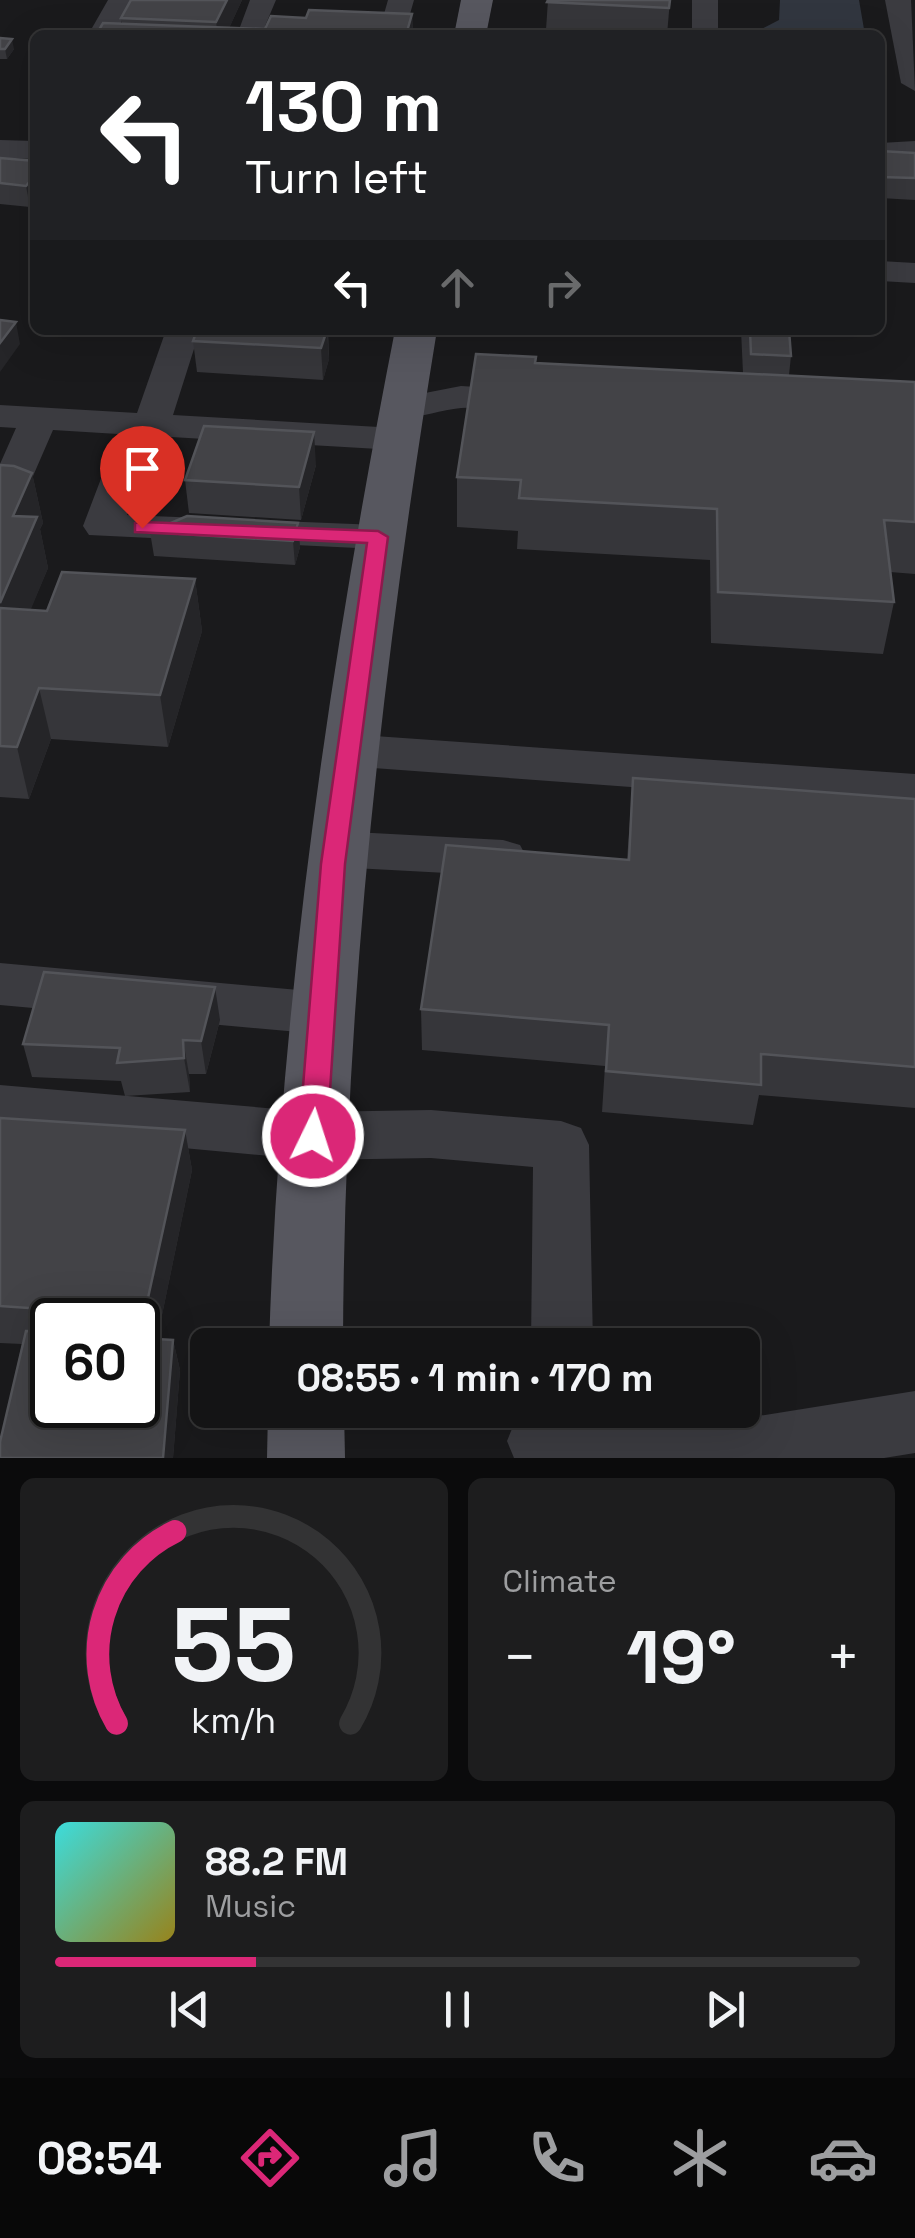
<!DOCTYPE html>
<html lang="en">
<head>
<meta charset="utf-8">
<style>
  body { margin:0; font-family:"Space Grotesk",sans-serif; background:#1d1d1e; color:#f1f3f6; height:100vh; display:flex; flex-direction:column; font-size:38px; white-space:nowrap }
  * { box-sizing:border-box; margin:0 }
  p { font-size:32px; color:#9d9ea0 }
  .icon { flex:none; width:55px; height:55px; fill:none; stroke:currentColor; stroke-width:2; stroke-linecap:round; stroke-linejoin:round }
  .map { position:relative; height:1458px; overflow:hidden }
  .sheet { display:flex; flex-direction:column; gap:20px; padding:20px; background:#0b0b0c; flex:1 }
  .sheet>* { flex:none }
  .top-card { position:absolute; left:30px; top:30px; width:855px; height:305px; border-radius:15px; box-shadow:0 10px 40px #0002,0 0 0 2px #333334; background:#202124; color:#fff; overflow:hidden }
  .speed { position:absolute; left:30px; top:1298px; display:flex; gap:20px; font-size:50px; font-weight:700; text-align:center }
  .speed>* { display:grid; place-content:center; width:130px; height:130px; border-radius:50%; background:#141415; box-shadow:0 10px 40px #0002,0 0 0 2px #333334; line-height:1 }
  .speed .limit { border:5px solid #111; border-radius:15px; background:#fff; color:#111 }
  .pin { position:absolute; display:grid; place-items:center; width:85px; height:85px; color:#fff; margin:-102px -42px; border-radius:50% 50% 50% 0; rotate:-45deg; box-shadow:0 0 10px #0007 }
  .pin .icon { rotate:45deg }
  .me { position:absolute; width:110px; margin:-55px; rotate:4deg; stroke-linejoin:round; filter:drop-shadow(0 0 8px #0008) }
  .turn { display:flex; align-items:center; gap:35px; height:210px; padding:0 50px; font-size:45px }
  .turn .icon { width:130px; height:130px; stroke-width:2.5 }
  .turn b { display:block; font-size:70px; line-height:85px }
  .lanes { display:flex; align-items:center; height:95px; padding:0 50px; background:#0003; justify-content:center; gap:50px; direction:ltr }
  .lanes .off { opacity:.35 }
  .big { font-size:75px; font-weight:800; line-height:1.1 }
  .sheet .card { flex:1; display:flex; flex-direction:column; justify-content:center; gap:15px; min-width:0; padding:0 35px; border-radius:15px; background:#1d1d1e }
  .sheet .dial { align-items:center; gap:0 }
  .dial svg { height:260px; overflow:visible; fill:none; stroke:#333334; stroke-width:7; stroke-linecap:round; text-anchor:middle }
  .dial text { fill:#f1f3f6; stroke:none }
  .song { display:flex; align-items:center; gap:30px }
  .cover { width:120px; height:120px; border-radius:15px; background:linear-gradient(135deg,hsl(180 70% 55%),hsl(50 70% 35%)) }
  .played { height:10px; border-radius:5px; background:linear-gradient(90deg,#db2777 25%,#333334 25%) }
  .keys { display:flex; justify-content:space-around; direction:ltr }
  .heat { display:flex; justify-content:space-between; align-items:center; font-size:55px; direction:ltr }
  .sheet .tiles { flex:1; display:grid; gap:20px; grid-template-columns:1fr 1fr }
  .card:last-child { grid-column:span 2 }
  .trip { position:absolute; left:190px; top:1328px; width:570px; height:100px; border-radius:15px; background:#141415; box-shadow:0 10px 40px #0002,0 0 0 2px #333334; font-weight:800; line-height:100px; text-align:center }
  .tab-bar { display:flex; height:160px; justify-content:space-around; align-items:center; background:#080808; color:#9d9ea0 }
  .tab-bar .icon { width:70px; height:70px }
  .tab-bar .current { color:#db2777 }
  .tab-bar b { font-size:45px; color:#f1f3f6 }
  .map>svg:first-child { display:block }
  .water { fill:#31363f }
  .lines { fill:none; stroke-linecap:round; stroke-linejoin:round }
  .minor { fill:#3b3b40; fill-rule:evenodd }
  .major { fill:#57575f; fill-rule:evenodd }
  .wall { fill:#36363a; fill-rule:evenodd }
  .shaded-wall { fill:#252528 }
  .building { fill:#434347; stroke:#535459; stroke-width:2.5 }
  .route { fill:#db2777; stroke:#8e194d; stroke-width:2.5 }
</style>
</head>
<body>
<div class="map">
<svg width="915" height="1458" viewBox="0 0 915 1458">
  <rect width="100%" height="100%" fill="#1a1a1c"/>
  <path class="water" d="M 780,0 L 859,0 L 865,35 L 750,35 L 779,20 Z"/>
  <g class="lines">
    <g class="minor">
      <path d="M 108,0 L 134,0 L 114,35 L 88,35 Z"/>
      <path d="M 250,0 L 276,0 L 265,26 L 295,27 L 308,35 L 237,35 Z"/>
      <path d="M 388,0 L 414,0 L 404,35 L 378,35 Z"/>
      <rect x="692" y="0" width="26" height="35"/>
      <path d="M 885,0 L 911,0 L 915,91 L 901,83 Z"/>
      <path d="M 0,140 L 35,141 L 35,159 L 0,158 Z"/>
      <path d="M 915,141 L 915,159 L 880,161 L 880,143 Z"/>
      <path d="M 880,261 L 915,263 L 915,283 L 880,281 Z"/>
      <path d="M 166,330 L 200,330 L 173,415 L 396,428 L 409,431 L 415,439 L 409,447 L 396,450 L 154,436 L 127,515 L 378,525 L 392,528 L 398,537 L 392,546 L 378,549 L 89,535 L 83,526 L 118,434 L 53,430 L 20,506 L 14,514 L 0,518 L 0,464 L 16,428 L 0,427 L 0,405 L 137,413 Z"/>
      <path d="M 461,386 L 542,391 L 547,399 L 542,407 C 515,413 488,406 461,408 C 436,410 413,422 389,416 L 384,408 L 389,400 Z"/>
      <path d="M 346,734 L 915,774 L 915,808 L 346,766 L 330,761 L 323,750 L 330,739 Z"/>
      <path d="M 335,831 L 503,840 L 520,845 L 527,858 L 520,871 L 503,876 L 335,867 L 318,862 L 311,849 L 318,836 Z"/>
      <path d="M 0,963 L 321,992 L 340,998 L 347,1013 L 340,1028 L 321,1034 L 0,1005 Z"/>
      <path d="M 0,1085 L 313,1112 L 431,1110 L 561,1121 L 581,1128 L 589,1145 L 593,1345 L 531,1345 L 533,1167 L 431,1158 L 313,1160 L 0,1131 Z"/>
      <path d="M 915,1391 L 915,1453 L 884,1458 L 514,1458 L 507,1441 L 516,1419 L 538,1410 L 591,1418 L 629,1410 L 735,1410 L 746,1418 Z"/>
    </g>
    <g class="major">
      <path d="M 461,0 L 493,0 L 486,35 L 454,35 Z"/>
      <path d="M 395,330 L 437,330 C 382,667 344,1003 343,1345 L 269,1345 C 280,1002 329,667 395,330 Z"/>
      <path d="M 268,1410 L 344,1410 L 345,1458 L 267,1458 Z"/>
    </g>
  </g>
  <g class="wall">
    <path d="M 131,0 L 242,0 L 229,28 L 265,29 L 306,18 L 412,14 L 413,35 L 96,35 L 122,24 L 121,18 Z"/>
    <path d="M 548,0 L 670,0 L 667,35 L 546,30 Z"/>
    <path d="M 0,38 L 14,49 L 7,59 L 0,59 Z"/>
    <path d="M 880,151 L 915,153 L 915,200 L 880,198 Z"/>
    <path d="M 0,158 L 35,161 L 30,207 L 0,204 Z"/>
    <path d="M 197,330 L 328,330 L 329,359 L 323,380 L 197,372 L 193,341 Z"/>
    <path d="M 741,330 L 789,330 L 791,356 L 789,375 L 915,382 L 915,574 L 890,572 L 894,602 L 883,654 L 711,643 L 710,560 L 517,549 L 518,531 L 457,527 L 457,477 L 743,373 Z"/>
    <path d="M 0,465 L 32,473 L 43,523 L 40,529 L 48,568 L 30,610 L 47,611 L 195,579 L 202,631 L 168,747 L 51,739 L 29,799 L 0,797 Z"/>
    <path d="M 316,465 L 301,520 L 189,513 L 185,480 Z"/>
    <path d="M 298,523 L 300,547 L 295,565 L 154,556 L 150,532 Z"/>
    <path d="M 633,778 L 915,799 L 915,1108 L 759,1095 L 753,1125 L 602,1112 L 605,1066 L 422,1050 L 421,1009 L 627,860 Z"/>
    <path d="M 220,1020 L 206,1074 L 189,1074 L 190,1092 L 125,1096 L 121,1081 L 32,1077 L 23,1044 Z"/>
    <path d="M 0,1118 L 185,1130 L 192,1170 L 157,1339 L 173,1340 L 180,1370 L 173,1458 L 0,1458 L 0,1442 L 22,1344 L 0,1343 ZM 52,1320 L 138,1320 L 138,1405 L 52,1405 Z"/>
  </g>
  <g class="shaded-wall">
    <path d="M 227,0 L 242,0 L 226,35 L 218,35 L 216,22 Z"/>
    <path d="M 412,14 L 413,35 L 406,35 Z"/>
    <path d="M 12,39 L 14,49 L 7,59 L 5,49 Z"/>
    <path d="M 35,175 L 35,201 L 30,207 L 26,186 Z"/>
    <path d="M 16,322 L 20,344 L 0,372 L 0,343 Z"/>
    <path d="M 327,330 L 329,359 L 323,380 L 321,348 Z"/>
    <path d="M 314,432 L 316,465 L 301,520 L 299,487 Z"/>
    <path d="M 32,473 L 43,523 L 40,529 L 48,568 L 10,660 L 0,618 L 0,603 L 13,516 Z"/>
    <path d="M 298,523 L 300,547 L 295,565 L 293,541 Z"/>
    <path d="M 195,579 L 202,631 L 168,747 L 160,695 Z"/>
    <path d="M 39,688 L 51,739 L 29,799 L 17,747 Z"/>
    <path d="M 215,987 L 220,1020 L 206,1074 L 201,1041 Z"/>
    <path d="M 183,1040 L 189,1074 L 190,1092 L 184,1058 Z"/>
    <path d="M 185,1130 L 192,1170 L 154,1354 L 144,1316 Z"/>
    <path d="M 173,1340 L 180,1370 L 173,1458 L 163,1458 Z"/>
  </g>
  <g class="building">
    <path d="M 131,0 L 227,0 L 216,22 L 121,18 Z"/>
    <path d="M 548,0 L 670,0 L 669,8 L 547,2 Z"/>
    <path d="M 309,10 L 412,14 L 406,35 L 96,35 L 103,23 L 265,29 L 271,16 L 306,18 Z"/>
    <path d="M 0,38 L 12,39 L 5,49 L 0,49 Z"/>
    <path d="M 880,151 L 915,153 L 915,178 L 881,177 Z"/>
    <path d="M 0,158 L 35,161 L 35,175 L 26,186 L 0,183 Z"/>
    <path d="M 0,320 L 16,322 L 0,343 Z"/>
    <path d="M 197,330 L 327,330 L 321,348 L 193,341 Z"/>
    <path d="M 750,330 L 789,330 L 791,356 L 751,354 Z"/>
    <path d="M 476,354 L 536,357 L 535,363 L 915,382 L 915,522 L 884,520 L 894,602 L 718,592 L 717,509 L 519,498 L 521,480 L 457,477 Z"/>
    <path d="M 204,426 L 314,432 L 299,487 L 185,480 Z"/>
    <path d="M 0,465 L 14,466 L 32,473 L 13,516 L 37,517 L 0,603 Z"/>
    <path d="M 187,516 L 298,523 L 293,541 L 150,532 Z"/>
    <path d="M 62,572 L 195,579 L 160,695 L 39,688 L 17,747 L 0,746 L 0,608 L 47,611 Z"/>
    <path d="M 633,778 L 915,799 L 915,1067 L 761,1054 L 761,1085 L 606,1071 L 609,1025 L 421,1009 L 446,845 L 629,860 Z"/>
    <path d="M 44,972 L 215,987 L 201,1041 L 183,1040 L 184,1058 L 117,1063 L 120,1048 L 23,1044 Z"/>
    <path d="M 0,1118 L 185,1130 L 144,1316 L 0,1306 Z"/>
    <path d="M 26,1331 L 52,1332 L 52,1405 L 138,1405 L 138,1338 L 173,1340 L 163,1458 L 0,1458 L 0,1442 Z"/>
  </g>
  <path class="route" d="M 142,522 L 378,531 L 388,537 L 345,864 L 327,1136 L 323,1145 L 313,1148 L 303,1145 L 299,1136 L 321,864 L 367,543 L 135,532 L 135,523 Z"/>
</svg>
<div class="speed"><div class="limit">60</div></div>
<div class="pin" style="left:142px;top:528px;background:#d93025"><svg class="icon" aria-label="arrive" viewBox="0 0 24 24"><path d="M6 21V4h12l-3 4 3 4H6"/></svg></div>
<svg class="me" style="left:313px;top:1136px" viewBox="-20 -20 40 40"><circle r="17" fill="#db2777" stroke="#fff" stroke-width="3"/><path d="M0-11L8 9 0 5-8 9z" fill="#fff"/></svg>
<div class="trip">08:55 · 1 min · 170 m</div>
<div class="top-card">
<div class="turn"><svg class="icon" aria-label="left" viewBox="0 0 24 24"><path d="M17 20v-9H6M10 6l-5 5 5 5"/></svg><div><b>130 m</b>Turn left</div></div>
<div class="lanes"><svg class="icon" aria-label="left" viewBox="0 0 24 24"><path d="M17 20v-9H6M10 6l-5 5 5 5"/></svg><svg class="icon off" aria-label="ahead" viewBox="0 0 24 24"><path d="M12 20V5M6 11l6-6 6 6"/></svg><svg class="icon off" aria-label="right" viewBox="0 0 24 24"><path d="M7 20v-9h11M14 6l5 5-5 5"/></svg></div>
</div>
</div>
<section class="sheet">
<div class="tiles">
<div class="card dial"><svg viewBox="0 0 100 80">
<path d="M14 69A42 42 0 1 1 86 69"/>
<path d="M14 69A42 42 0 0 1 32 10" stroke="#db2777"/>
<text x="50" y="56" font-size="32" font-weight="700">55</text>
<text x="50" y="72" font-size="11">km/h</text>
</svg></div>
<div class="card"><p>Climate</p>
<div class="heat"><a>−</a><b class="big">19°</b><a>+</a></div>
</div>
<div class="card">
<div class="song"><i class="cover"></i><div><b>88.2 FM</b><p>Music</p></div></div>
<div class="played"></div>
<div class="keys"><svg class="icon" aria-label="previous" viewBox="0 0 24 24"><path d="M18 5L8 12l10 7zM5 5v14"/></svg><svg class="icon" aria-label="pause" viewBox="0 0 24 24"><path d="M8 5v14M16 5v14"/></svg><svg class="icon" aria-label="next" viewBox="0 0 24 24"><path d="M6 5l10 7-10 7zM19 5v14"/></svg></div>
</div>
</div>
</section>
<nav class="tab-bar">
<b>08:54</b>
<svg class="icon current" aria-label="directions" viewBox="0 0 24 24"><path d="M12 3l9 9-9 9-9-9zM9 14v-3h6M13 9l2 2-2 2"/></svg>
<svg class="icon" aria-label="music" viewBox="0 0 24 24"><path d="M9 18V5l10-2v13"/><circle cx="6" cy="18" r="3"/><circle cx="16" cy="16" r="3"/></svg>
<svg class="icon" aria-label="phone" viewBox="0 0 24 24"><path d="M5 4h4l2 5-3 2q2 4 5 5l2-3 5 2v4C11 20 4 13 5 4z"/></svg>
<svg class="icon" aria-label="climate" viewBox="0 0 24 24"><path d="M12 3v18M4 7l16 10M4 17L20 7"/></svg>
<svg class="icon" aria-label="car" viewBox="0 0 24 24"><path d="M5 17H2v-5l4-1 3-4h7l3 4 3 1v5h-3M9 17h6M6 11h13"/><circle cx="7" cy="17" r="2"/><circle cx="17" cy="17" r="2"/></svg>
</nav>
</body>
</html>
